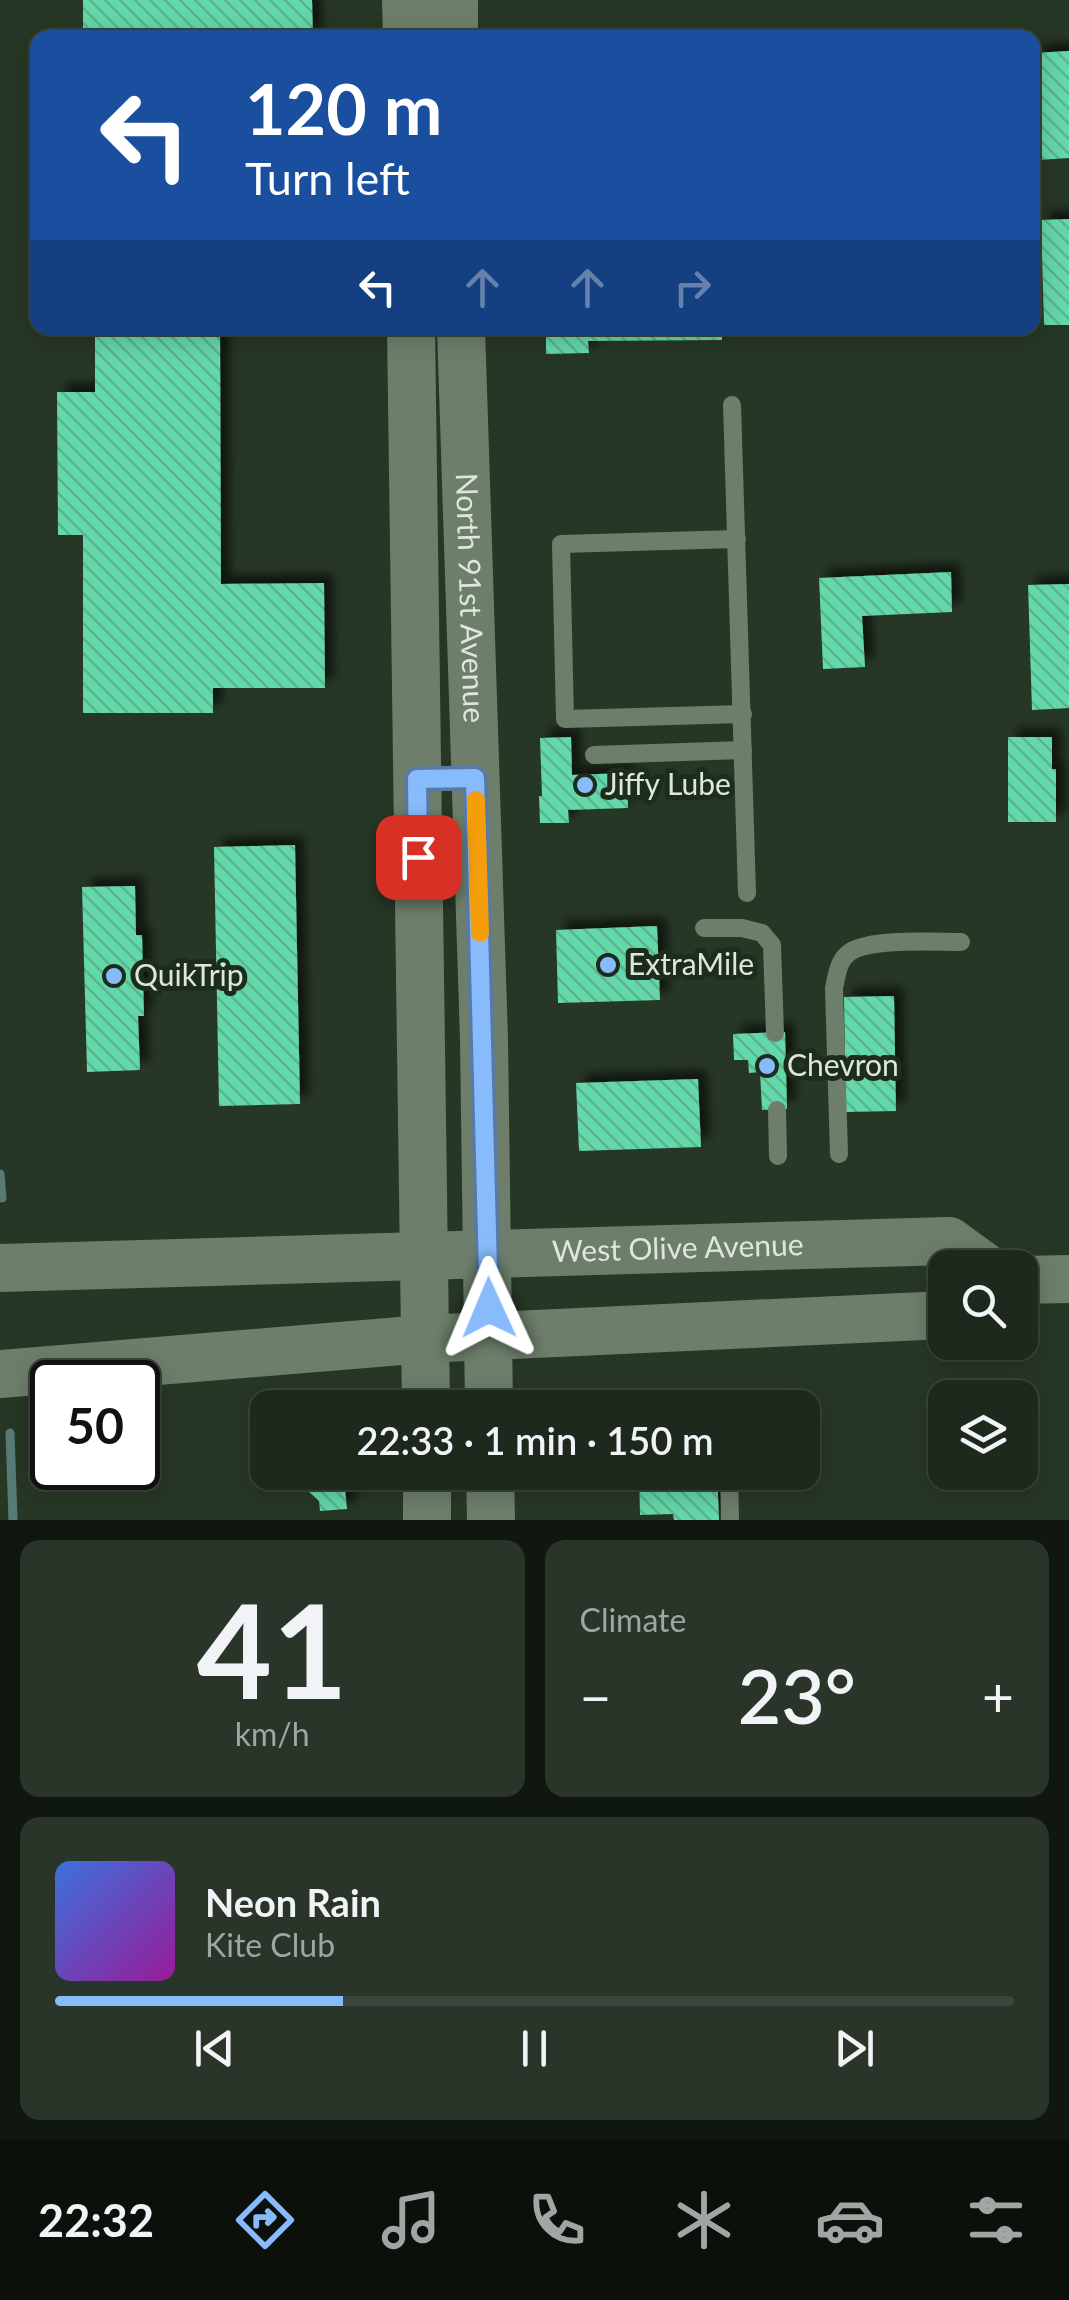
<!DOCTYPE html>
<html lang="en">
<head>
<meta charset="utf-8">
<style>
  body { margin:0; font-family:Lato,sans-serif; background:#2a3529; color:#f1f3f6; height:100vh; display:flex; flex-direction:column; font-size:38px; white-space:nowrap }
  * { box-sizing:border-box; margin:0 }
  p { font-size:32px; color:#a0a6a3 }
  .icon { flex:none; width:55px; height:55px; fill:none; stroke:currentColor; stroke-width:2; stroke-linecap:round; stroke-linejoin:round }
  .map { position:relative; height:1520px; overflow:hidden }
  .drawer { display:flex; flex-direction:column; gap:20px; padding:20px; background:#10170f; flex:1 }
  .drawer>* { flex:none }
  .top-card { position:absolute; left:30px; top:30px; width:1010px; height:305px; border-radius:20px; box-shadow:0 5px 25px #0003,0 0 0 2px #3b453b; background:#1a4fa0; color:#fff; overflow:hidden }
  .buttons { position:absolute; left:928px; top:1250px; display:grid; gap:20px }
  .buttons a { display:grid; place-items:center; width:110px; height:110px; border-radius:20px; background:#1d291c; box-shadow:0 5px 25px #0003,0 0 0 2px #3b453b; font-size:50px }
  .speed { position:absolute; left:30px; top:1360px; display:flex; gap:20px; font-size:50px; font-weight:700; text-align:center }
  .speed>* { display:grid; place-content:center; width:130px; height:130px; border-radius:50%; background:#1d291c; box-shadow:0 5px 25px #0003,0 0 0 2px #3b453b; line-height:1 }
  .speed .limit { border:5px solid #111; border-radius:15px; background:#fff; color:#111 }
  .pin { position:absolute; display:grid; place-items:center; width:85px; height:85px; color:#fff; margin:-42px; border-radius:20px; box-shadow:0 5px 15px #0006 }
  .me { position:absolute; width:110px; margin:-55px; rotate:359deg; stroke-linejoin:round; filter:drop-shadow(0 0 8px #0008) }
  .turn { display:flex; align-items:center; gap:35px; height:210px; padding:0 50px; font-size:45px }
  .turn .icon { width:130px; height:130px; stroke-width:2.5 }
  .turn b { display:block; font-size:70px; line-height:85px }
  .lanes { display:flex; align-items:center; height:95px; padding:0 50px; background:#0003; justify-content:center; gap:50px; direction:ltr }
  .lanes .off { opacity:.35 }
  .big { font-size:75px; font-weight:600; line-height:1.1 }
  .drawer .widget { flex:1; display:flex; flex-direction:column; justify-content:center; gap:15px; min-width:0; padding:0 35px; border-radius:20px; background:#2a3529 }
  .drawer .dial { align-items:center; gap:0 }
  .dial b { font-size:130px; line-height:1 }
  .song { display:flex; align-items:center; gap:30px }
  .cover { width:120px; height:120px; border-radius:15px; background:linear-gradient(135deg,hsl(220 70% 55%),hsl(300 70% 35%)) }
  .played { height:10px; border-radius:5px; background:linear-gradient(90deg,#88bbfc 30%,#3b453b 30%) }
  .keys { display:flex; justify-content:space-around; direction:ltr }
  .heat { display:flex; justify-content:space-between; align-items:center; font-size:55px; direction:ltr }
  .drawer .tiles { flex:1; display:grid; gap:20px; grid-template-columns:1fr 1fr }
  .widget:last-child { grid-column:span 2 }
  .trip { position:absolute; left:250px; top:1390px; width:570px; height:100px; border-radius:20px; background:#1d291c; box-shadow:0 5px 25px #0003,0 0 0 2px #3b453b; font-weight:600; line-height:100px; text-align:center }
  .tab-bar { display:flex; height:160px; justify-content:space-around; align-items:center; background:#0c100b; color:#a0a6a3 }
  .tab-bar .icon { width:70px; height:70px }
  .tab-bar .active { color:#88bbfc }
  .tab-bar b { font-size:45px; color:#f1f3f6 }
  .map>svg:first-child { display:block }
  .lines { fill:none; stroke-linecap:round; stroke-linejoin:round }
  .stream { stroke:#597b75; stroke-width:9 }
  .building { fill:url(#building-back-hatch); filter:url(#shadow) }
  .service { stroke:#6d7f6b; stroke-width:18 }
  .secondary { stroke:#6d7f6b; stroke-width:48 }
  .route-casing { stroke:#587aa4; stroke-width:25 }
  .route { stroke:#88bbfc; stroke-width:18 }
  .slow { stroke:#f59e0b; stroke-width:18 }
  .poi-dot { fill:#88bbfc; stroke:#1d2d1b; stroke-width:4 }
  .labels { text-anchor:middle; stroke-width:10; stroke-linejoin:round; paint-order:stroke }
  .street-label { font-size:30px; fill:#dde7db; stroke:#1d2d1b }
  .poi-label { font-size:30px; fill:#dde7db; stroke:#1d2d1b; text-anchor:start }
</style>
</head>
<body>
<div class="map">
<svg width="1069" height="1520" viewBox="0 0 1069 1520">
  <defs>
    <pattern id="building-back-hatch" width="6" height="6" patternUnits="userSpaceOnUse" patternTransform="scale(2.5)"><rect width="6" height="6" fill="#64d8aa"/><path d="M-1 5l2 2M0 0l6 6M5-1l2 2" fill="none" stroke="#5cb390"/></pattern>
    <filter id="shadow"><feDropShadow dx="9" dy="-9" stdDeviation="5" flood-color="#0009"/></filter>
  </defs>
  <rect width="100%" height="100%" fill="#273725"/>
  <g class="lines">
    <g class="stream">
      <path d="M 0,1174 L 2,1198"/>
      <path d="M 10,1433 L 13,1520"/>
    </g>
  </g>
  <g class="building">
    <path d="M 83,0 L 312,0 L 313,38 L 83,38 Z"/>
    <path d="M 1069,51 L 1069,158 L 1039,160 L 1034,53 Z"/>
    <path d="M 1069,219 L 1069,325 L 1044,325 L 1041,220 Z"/>
    <path d="M 95,328 L 220,328 L 221,584 L 324,583 L 325,688 L 213,688 L 213,713 L 83,713 L 83,535 L 58,535 L 57,392 L 95,392 Z"/>
    <path d="M 546,328 L 722,328 L 722,340 L 588,341 L 589,353 L 546,354 Z"/>
    <path d="M 951,572 L 952,612 L 862,616 L 865,667 L 823,669 L 819,578 Z"/>
    <path d="M 1069,584 L 1069,708 L 1032,710 L 1028,585 Z"/>
    <path d="M 571,737 L 572,775 L 627,773 L 628,808 L 568,810 L 569,823 L 540,823 L 539,796 L 542,796 L 540,738 Z"/>
    <path d="M 1008,737 L 1052,737 L 1052,769 L 1056,769 L 1056,822 L 1008,822 Z"/>
    <path d="M 295,845 L 300,1104 L 219,1106 L 214,847 Z"/>
    <path d="M 135,886 L 136,935 L 142,935 L 144,1016 L 138,1016 L 140,1070 L 87,1072 L 82,887 Z"/>
    <path d="M 657,926 L 660,1000 L 558,1003 L 556,930 Z"/>
    <path d="M 894,996 L 896,1111 L 846,1112 L 844,997 Z"/>
    <path d="M 785,1032 L 787,1109 L 762,1110 L 760,1072 L 749,1073 L 748,1060 L 734,1060 L 733,1034 Z"/>
    <path d="M 698,1079 L 701,1147 L 579,1151 L 576,1083 Z"/>
    <path d="M 258,1430 L 268,1430 L 268,1457 L 259,1457 Z"/>
    <path d="M 287,1472 L 339,1472 L 340,1489 L 345,1489 L 347,1509 L 320,1511 L 319,1501 Z"/>
    <path d="M 639,1472 L 717,1472 L 719,1520 L 674,1520 L 673,1514 L 640,1515 Z"/>
  </g>
  <g class="lines">
    <g class="service">
      <path d="M 732,405 L 747,893"/>
      <path d="M 737,539 L 561,544 L 565,719 L 743,714"/>
      <path d="M 594,755 L 743,750"/>
      <path d="M 704,928 L 742,928 L 762,933 L 772,945 L 775,1033"/>
      <path d="M 777,1110 L 778,1156"/>
      <path d="M 839,1154 L 834,988 C 837,975 838,960 850,952 C 871,938 935,942 961,942"/>
      <path d="M 729,1472 L 730,1520"/>
    </g>
    <g class="secondary">
      <path d="M 406,0 L 407,38"/>
      <path d="M 454,0 L 454,38"/>
      <path d="M 411,328 L 426,1408"/>
      <path id="s1" d="M 461,328 L 484,1039 L 489,1408"/>
      <path id="s2" d="M 0,1268 L 949,1241 L 986,1268"/>
      <path d="M 1020,1280 L 1069,1279"/>
      <path d="M 0,1374 L 425,1339 L 945,1315"/>
      <path d="M 427,1472 L 427,1520"/>
      <path d="M 490,1472 L 491,1520"/>
    </g>
  </g>
  <g class="lines">
    <defs>
      <path id="route" d="M 418,857 L 417,779 L 475,778 L 489,1308"/>
    </defs>
    <use href="#route" class="route-casing"/>
    <use href="#route" class="route"/>
    <path class="slow" d="M 476,800 L 480,933"/>
  </g>
  <g class="poi-dot">
    <circle cx="585" cy="785" r="10"/>
    <circle cx="608" cy="965" r="10"/>
    <circle cx="114" cy="976" r="10"/>
    <circle cx="767" cy="1066" r="10"/>
  </g>
  <g class="labels">
    <g class="street-label">
      <text dy="10" stroke="none"><textPath href="#s1" startOffset="270">North 91st Avenue</textPath></text>
      <text dy="10" stroke="none"><textPath href="#s2" startOffset="678">West Olive Avenue</textPath></text>
    </g>
    <g class="poi-label">
      <text x="605" y="795">Jiffy Lube</text>
      <text x="628" y="975">ExtraMile</text>
      <text x="134" y="986">QuikTrip</text>
      <text x="787" y="1076">Chevron</text>
    </g>
  </g>
</svg>
<div class="buttons">
<a><svg class="icon" aria-label="search" viewBox="0 0 24 24"><circle cx="10" cy="10" r="6"/><path d="M15 15l6 6"/></svg></a>
<a><svg class="icon" aria-label="layers" viewBox="0 0 24 24"><path d="M12 4l9 5-9 5-9-5zM3 14l9 5 9-5"/></svg></a>
</div>
<div class="speed"><div class="limit">50</div></div>
<div class="pin" style="left:418px;top:857px;background:#d93025"><svg class="icon" aria-label="arrive" viewBox="0 0 24 24"><path d="M6 21V4h12l-3 4 3 4H6"/></svg></div>
<svg class="me" style="left:489px;top:1308px" viewBox="-20 -20 40 40"><path d="M0-17L14 15 0 8-14 15z" fill="#88bbfc" stroke="#fff" stroke-width="4"/></svg>
<div class="trip">22:33 · 1 min · 150 m</div>
<div class="top-card">
<div class="turn"><svg class="icon" aria-label="left" viewBox="0 0 24 24"><path d="M17 20v-9H6M10 6l-5 5 5 5"/></svg><div><b>120 m</b>Turn left</div></div>
<div class="lanes"><svg class="icon" aria-label="left" viewBox="0 0 24 24"><path d="M17 20v-9H6M10 6l-5 5 5 5"/></svg><svg class="icon off" aria-label="ahead" viewBox="0 0 24 24"><path d="M12 20V5M6 11l6-6 6 6"/></svg><svg class="icon off" aria-label="ahead" viewBox="0 0 24 24"><path d="M12 20V5M6 11l6-6 6 6"/></svg><svg class="icon off" aria-label="right" viewBox="0 0 24 24"><path d="M7 20v-9h11M14 6l5 5-5 5"/></svg></div>
</div>
</div>
<section class="drawer">
<div class="tiles">
<div class="widget dial"><b>41</b><p>km/h</p></div>
<div class="widget"><p>Climate</p>
<div class="heat"><a>−</a><b class="big">23°</b><a>+</a></div>
</div>
<div class="widget">
<div class="song"><i class="cover"></i><div><b>Neon Rain</b><p>Kite Club</p></div></div>
<div class="played"></div>
<div class="keys"><svg class="icon" aria-label="previous" viewBox="0 0 24 24"><path d="M18 5L8 12l10 7zM5 5v14"/></svg><svg class="icon" aria-label="pause" viewBox="0 0 24 24"><path d="M8 5v14M16 5v14"/></svg><svg class="icon" aria-label="next" viewBox="0 0 24 24"><path d="M6 5l10 7-10 7zM19 5v14"/></svg></div>
</div>
</div>
</section>
<nav class="tab-bar">
<b>22:32</b>
<svg class="icon active" aria-label="directions" viewBox="0 0 24 24"><path d="M12 3l9 9-9 9-9-9zM9 14v-3h6M13 9l2 2-2 2"/></svg>
<svg class="icon" aria-label="music" viewBox="0 0 24 24"><path d="M9 18V5l10-2v13"/><circle cx="6" cy="18" r="3"/><circle cx="16" cy="16" r="3"/></svg>
<svg class="icon" aria-label="phone" viewBox="0 0 24 24"><path d="M5 4h4l2 5-3 2q2 4 5 5l2-3 5 2v4C11 20 4 13 5 4z"/></svg>
<svg class="icon" aria-label="climate" viewBox="0 0 24 24"><path d="M12 3v18M4 7l16 10M4 17L20 7"/></svg>
<svg class="icon" aria-label="car" viewBox="0 0 24 24"><path d="M5 17H2v-5l4-1 3-4h7l3 4 3 1v5h-3M9 17h6M6 11h13"/><circle cx="7" cy="17" r="2"/><circle cx="17" cy="17" r="2"/></svg>
<svg class="icon" aria-label="filters" viewBox="0 0 24 24"><path d="M4 7h16M4 17h16"/><circle cx="9" cy="7" r="2"/><circle cx="15" cy="17" r="2"/></svg>
</nav>
</body>
</html>
